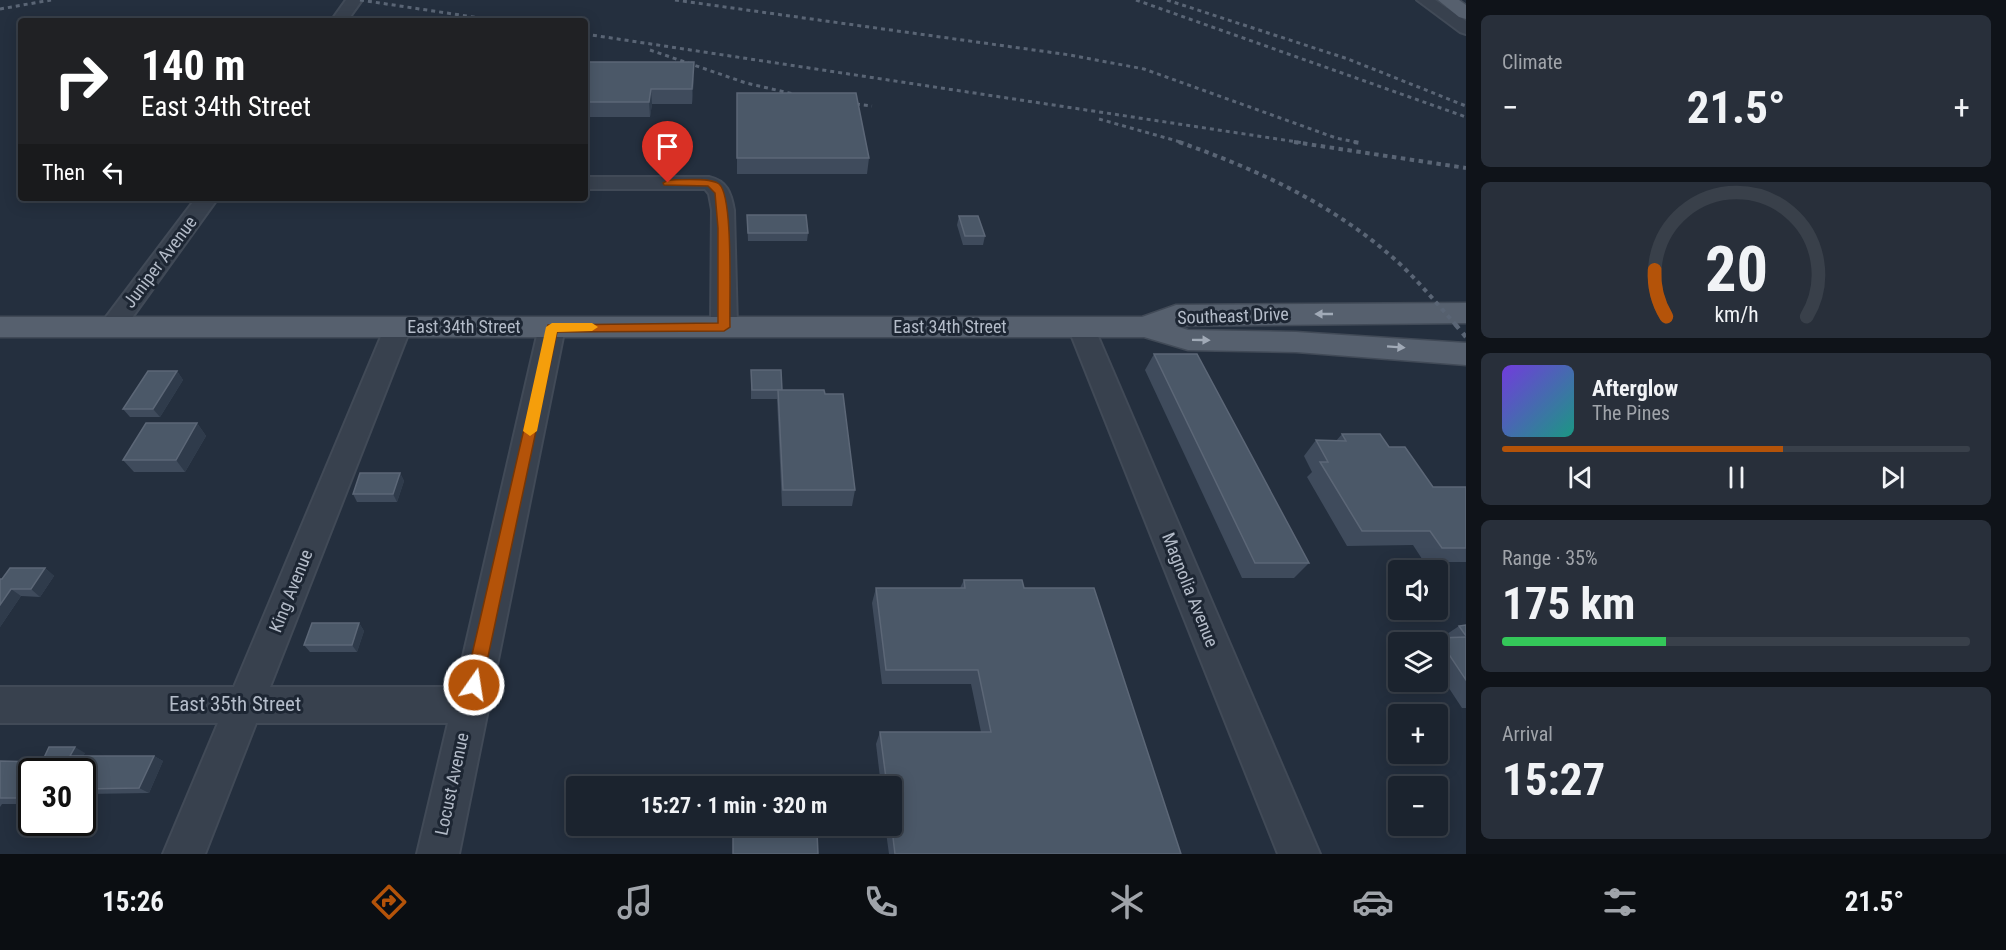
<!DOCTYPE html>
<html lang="en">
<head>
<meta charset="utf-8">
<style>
  body { margin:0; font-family:"Roboto Condensed",sans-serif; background:#282f3a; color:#f1f3f6; height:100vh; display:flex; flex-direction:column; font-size:22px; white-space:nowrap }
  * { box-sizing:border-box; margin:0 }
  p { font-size:20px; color:#a0a4aa }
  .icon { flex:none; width:33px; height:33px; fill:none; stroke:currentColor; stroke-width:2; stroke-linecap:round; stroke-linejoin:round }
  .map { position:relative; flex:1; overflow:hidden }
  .sheet { display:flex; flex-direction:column; gap:15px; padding:15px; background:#0f1319; width:540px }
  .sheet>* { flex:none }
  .banner { position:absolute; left:18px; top:18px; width:570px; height:183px; border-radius:6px; box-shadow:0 3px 15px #0003,0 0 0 2px #39404a; background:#202124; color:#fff; overflow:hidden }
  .fabs { position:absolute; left:1388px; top:560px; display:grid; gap:12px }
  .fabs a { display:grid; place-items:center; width:60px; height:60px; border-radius:6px; background:#1b232e; box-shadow:0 3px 15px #0003,0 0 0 2px #39404a; font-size:30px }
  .speed { position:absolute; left:18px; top:758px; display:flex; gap:12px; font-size:30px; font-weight:700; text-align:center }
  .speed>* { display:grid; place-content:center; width:78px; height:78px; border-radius:50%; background:#1b232e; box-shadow:0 3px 15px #0003,0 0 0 2px #39404a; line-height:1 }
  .speed .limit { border:3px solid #111; border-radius:9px; background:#fff; color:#111 }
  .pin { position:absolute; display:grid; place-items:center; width:51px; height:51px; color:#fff; margin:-62px -26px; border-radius:50% 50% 50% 0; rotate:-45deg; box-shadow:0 0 6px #0007 }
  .pin .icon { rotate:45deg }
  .me { position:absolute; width:66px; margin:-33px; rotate:13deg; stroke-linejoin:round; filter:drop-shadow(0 0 4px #0008) }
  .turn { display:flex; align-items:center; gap:21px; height:126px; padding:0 24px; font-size:27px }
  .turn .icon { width:78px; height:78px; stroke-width:2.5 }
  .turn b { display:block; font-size:42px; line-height:51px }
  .then { display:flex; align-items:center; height:57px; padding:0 24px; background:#0003; gap:12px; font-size:22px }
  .big { font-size:45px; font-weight:700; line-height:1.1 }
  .sheet .widget { flex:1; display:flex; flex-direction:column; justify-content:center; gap:9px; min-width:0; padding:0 21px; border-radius:9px; background:#282f3a }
  .sheet .dial { align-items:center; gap:0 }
  .dial svg { height:156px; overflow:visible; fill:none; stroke:#39404a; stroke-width:7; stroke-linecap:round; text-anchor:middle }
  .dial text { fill:#f1f3f6; stroke:none }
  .song { display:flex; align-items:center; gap:18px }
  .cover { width:72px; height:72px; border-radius:9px; background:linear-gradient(135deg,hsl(260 70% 55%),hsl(170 70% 35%)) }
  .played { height:6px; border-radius:3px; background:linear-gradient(90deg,#b45309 60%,#39404a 60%) }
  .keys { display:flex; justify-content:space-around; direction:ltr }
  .heat { display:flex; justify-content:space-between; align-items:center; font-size:33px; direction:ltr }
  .charge { height:9px; border-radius:4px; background:linear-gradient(90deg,#34c759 35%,#39404a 0) }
  .trip { position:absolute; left:566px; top:776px; width:336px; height:60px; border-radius:6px; background:#1b232e; box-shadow:0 3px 15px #0003,0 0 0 2px #39404a; font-weight:700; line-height:60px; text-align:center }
  .dock { display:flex; height:96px; justify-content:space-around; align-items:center; background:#0b0e12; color:#a0a4aa }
  .dock .icon { width:42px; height:42px }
  .dock .active { color:#b45309 }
  .dock b { font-size:27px; color:#f1f3f6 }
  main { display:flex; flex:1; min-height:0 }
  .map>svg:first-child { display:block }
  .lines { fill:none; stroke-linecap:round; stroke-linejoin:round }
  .minor-casing { stroke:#414a57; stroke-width:4 }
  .major-casing { stroke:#414a57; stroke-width:3 }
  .minor { fill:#38414e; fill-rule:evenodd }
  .major { fill:#56606e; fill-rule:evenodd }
  .rail-far2 { stroke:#5a6575; stroke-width:3; stroke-dasharray:4 4; stroke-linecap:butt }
  .rail-far1 { stroke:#5a6575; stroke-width:4; stroke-dasharray:4.5 4.5; stroke-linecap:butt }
  .rail { stroke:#5a6575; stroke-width:4.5; stroke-dasharray:6 6; stroke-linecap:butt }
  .wall { fill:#3f4b5c }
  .shaded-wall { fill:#2f3b4b }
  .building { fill:#4b5868; stroke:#5c6777; stroke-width:1.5 }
  .oneway { fill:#a1aab7 }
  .route { fill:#b45309; stroke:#753606; stroke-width:1.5 }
  .slow { fill:#f59e0b }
  .labels { text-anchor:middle; stroke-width:6; stroke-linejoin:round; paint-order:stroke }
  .street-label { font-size:18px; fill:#b4bcc9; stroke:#1d2633 }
  .near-street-label { font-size:21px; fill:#b4bcc9; stroke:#1d2633 }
</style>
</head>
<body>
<main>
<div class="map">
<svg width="1466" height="854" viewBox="0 0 1466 854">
  <rect width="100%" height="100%" fill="#242f3e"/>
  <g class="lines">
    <defs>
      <g id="minor">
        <path d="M 346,0 L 362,0 L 347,21 L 331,21 Z"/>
        <path d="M 1417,0 L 1435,0 L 1466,21 L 1466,34 L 1460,32 Z"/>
        <path d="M 585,177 L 709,177 C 727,181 731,193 734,210 L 737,327 L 733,333 L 724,336 L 715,333 L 711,327 L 712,210 L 709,194 L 705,189 L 585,189 Z"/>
        <path d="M 196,198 L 218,198 L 121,333 L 112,336 L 103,333 L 99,327 L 103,321 Z"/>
        <path d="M 398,318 L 407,321 L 411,327 L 270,687 L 456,687 L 539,327 L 543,321 L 552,318 L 561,321 L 565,327 L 459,854 L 417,854 L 448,723 L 256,723 L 205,854 L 163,854 L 218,723 L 0,723 L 0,687 L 234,687 L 385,327 L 389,321 Z"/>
        <path d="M 1081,318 L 1090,321 L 1094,327 L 1320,854 L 1278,854 L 1068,327 L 1072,321 Z"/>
      </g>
      <g id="major">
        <path d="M 1438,0 L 1459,0 L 1466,5 L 1466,19 L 1459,17 Z"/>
        <path d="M 1466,303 L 1466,323 L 1176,326 L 1188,330 L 1296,332 L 1466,343 L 1466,365 L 1296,352 L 1188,350 L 1144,337 L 0,337 L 0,317 L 1142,317 L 1176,305 Z"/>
      </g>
    </defs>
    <use href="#minor" class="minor-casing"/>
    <use href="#major" class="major-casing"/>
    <use href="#minor" class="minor"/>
    <use href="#major" class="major"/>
    <g class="rail-far2">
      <path d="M 360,0 L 500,21"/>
      <path d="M 675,0 L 1070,55 L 1144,69 L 1336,138 L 1360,143"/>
      <path d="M 1136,0 L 1466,117"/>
      <path d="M 1167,0 L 1348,59 L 1466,106"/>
      <path d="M 0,9 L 51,0"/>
      <path d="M 585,34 L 1304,143"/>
      <path d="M 650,50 L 746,83 L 802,96"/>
      <path d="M 840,102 L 872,106"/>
      <path d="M 1099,119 L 1184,143"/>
    </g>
    <g class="rail-far1">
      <path d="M 1179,142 C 1259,170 1337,206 1400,264 C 1420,283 1438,305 1456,325"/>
      <path d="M 1294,142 L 1466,168"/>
      <path d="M 1354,142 L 1360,143"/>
    </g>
    <path class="rail" d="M 1455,324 L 1466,337"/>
  </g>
  <g class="wall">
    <path d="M 585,62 L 694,62 L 694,77 L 692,104 L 652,104 L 650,117 L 585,117 Z"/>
    <path d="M 737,93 L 869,158 L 867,174 L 737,174 Z"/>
    <path d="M 747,215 L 808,233 L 807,241 L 748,241 Z"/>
    <path d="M 959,216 L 985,236 L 983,245 L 963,245 L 957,225 Z"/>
    <path d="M 1154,354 L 1309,563 L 1294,578 L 1242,578 L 1145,370 Z"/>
    <path d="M 751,370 L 782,390 L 825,394 L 855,490 L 852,506 L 782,506 L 777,399 L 751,399 Z"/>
    <path d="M 177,371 L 183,380 L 160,417 L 130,417 L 123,409 Z"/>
    <path d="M 197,423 L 206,436 L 185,472 L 134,472 L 123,460 Z"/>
    <path d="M 1342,434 L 1389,447 L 1433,487 L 1466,487 L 1466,562 L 1424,562 L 1413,545 L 1347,546 L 1307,477 L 1312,472 L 1304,456 L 1316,440 L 1336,441 Z"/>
    <path d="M 400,473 L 404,481 L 397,502 L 357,502 L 353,494 Z"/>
    <path d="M 45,568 L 54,576 L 40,597 L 21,596 L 0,627 L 2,579 Z"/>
    <path d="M 964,580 L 1024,588 L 1181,854 L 889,854 L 885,825 L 891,825 L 891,786 L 881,786 L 876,744 L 880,732 L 981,732 L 971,684 L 882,684 L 872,603 L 876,588 L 960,588 Z"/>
    <path d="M 359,623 L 364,631 L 357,652 L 310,652 L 304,645 Z"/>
    <path d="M 1466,625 L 1466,708 L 1462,708 L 1437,670 L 1437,642 L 1433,642 L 1438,638 L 1445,638 L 1444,636 L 1459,626 Z"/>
    <path d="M 85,753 L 83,756 L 154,756 L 163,761 L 149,793 L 88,794 L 82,804 L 82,771 L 32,771 L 32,804 L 2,804 L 0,807 L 0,761 L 42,762 Z"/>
  </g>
  <g class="shaded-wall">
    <path d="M 694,62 L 694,77 L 692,104 L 692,89 Z"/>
    <path d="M 651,89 L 652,104 L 650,117 L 649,102 Z"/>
    <path d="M 177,371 L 183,380 L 160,417 L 153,409 Z"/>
    <path d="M 197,423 L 206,436 L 185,472 L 176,460 Z"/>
    <path d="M 400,473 L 404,481 L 397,502 L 393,494 Z"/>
    <path d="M 45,568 L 54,576 L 40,597 L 31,589 Z"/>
    <path d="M 11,589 L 21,596 L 0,627 L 0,605 Z"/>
    <path d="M 359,623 L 364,631 L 357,652 L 352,645 Z"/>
    <path d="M 75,747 L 85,753 L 80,762 L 70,756 Z"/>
    <path d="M 154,756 L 163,761 L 149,793 L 139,788 Z"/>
    <path d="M 82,792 L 88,794 L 83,804 L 82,803 Z"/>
  </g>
  <g class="building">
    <rect x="420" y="20" width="30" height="1"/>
    <path d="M 585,62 L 694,62 L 692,89 L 651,89 L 649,102 L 585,102 Z"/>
    <path d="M 737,93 L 856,93 L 869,158 L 737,158 Z"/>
    <path d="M 747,215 L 806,215 L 808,233 L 748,233 Z"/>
    <path d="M 959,216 L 978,216 L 985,236 L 965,236 Z"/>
    <path d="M 1154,354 L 1197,354 L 1309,563 L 1255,563 Z"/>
    <path d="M 751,370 L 781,370 L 782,390 L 752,390 Z"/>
    <path d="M 148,371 L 177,371 L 153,409 L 123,409 Z"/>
    <path d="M 778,390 L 824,390 L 825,394 L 843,394 L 855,490 L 783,490 Z"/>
    <path d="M 146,423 L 197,423 L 176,460 L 123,460 Z"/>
    <path d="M 1342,434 L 1380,434 L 1389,447 L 1405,447 L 1433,487 L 1466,487 L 1466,548 L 1442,548 L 1430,531 L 1362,531 L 1320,462 L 1328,462 L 1316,440 L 1346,441 Z"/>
    <path d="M 360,473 L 400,473 L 393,494 L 353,494 Z"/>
    <path d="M 10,568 L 45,568 L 31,589 L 11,589 L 0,605 L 0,579 L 2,579 Z"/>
    <path d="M 964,580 L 1022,580 L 1024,588 L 1094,588 L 1181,854 L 895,854 L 891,821 L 891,786 L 887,786 L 880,732 L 991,732 L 978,670 L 886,670 L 876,588 L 965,588 Z"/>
    <path d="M 312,623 L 359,623 L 352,645 L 304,645 Z"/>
    <path d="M 1466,625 L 1466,636 L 1459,626 Z"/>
    <path d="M 1466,637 L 1466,680 L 1438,638 Z"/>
    <path d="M 49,747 L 75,747 L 70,756 L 154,756 L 139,788 L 82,789 L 82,771 L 32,771 L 32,798 L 0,798 L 0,761 L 42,762 Z"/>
    <path d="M 733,832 L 817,832 L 818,854 L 733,854 Z"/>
  </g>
  <defs><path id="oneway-solid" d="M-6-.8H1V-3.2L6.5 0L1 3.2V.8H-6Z" transform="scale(1.5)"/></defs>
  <g class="oneway">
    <use href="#oneway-solid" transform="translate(1324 314) rotate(180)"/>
    <use href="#oneway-solid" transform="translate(1201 340) rotate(1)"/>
    <use href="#oneway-solid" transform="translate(1396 347) rotate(4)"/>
  </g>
  <path class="route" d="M 668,180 C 679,180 710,177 719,184 C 734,196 729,303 730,327 L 724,331 L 557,332 L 482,685 L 480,691 L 474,693 L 468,691 L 465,685 L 548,325 L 718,323 L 718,228 L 715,193 L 708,186 L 664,185 L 663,183 Z"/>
  <path class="slow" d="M 552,323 L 592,323 L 598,327 L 592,331 L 557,332 L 537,431 L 530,436 L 523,431 L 546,327 Z"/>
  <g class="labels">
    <g class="street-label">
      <text transform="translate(160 262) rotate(-53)" y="6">Juniper Avenue</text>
      <text transform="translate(1233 316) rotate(-2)" y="6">Southeast Drive</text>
      <text x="464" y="333">East 34th Street</text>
      <text x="950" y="333">East 34th Street</text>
      <text transform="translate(1190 590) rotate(68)" y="6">Magnolia Avenue</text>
      <text transform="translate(291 591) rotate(-68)" y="6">King Avenue</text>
      <text transform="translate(452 784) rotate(-78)" y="6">Locust Avenue</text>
    </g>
    <g class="near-street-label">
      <text x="235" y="711">East 35th Street</text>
    </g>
  </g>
</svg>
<div class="fabs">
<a><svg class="icon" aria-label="sound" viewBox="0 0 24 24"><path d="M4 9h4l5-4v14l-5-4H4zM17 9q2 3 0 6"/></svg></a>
<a><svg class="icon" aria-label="layers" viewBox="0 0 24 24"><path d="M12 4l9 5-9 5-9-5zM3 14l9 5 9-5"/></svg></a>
<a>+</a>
<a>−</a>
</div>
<div class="speed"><div class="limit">30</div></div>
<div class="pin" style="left:668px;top:183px;background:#d93025"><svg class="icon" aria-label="arrive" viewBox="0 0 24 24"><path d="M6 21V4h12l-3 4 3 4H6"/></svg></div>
<svg class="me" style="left:474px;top:685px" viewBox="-20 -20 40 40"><circle r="17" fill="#b45309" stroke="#fff" stroke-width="3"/><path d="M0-11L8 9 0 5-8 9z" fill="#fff"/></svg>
<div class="trip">15:27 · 1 min · 320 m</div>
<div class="banner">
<div class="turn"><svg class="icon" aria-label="right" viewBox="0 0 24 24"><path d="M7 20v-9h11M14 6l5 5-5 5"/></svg><div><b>140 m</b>East 34th Street</div></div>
<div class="then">Then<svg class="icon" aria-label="left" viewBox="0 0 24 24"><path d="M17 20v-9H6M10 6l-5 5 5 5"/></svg></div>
</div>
</div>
<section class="sheet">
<div class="widget"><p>Climate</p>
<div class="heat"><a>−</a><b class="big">21.5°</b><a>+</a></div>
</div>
<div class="widget dial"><svg viewBox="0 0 100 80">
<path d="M14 69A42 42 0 1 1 86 69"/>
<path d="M14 69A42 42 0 0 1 8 45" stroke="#b45309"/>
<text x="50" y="56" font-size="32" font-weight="700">20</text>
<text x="50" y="72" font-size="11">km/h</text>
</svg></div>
<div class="widget">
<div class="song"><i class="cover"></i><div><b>Afterglow</b><p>The Pines</p></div></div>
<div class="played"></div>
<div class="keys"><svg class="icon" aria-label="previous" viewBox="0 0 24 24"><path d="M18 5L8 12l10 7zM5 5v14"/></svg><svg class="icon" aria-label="pause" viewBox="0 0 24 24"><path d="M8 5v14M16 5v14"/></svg><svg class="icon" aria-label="next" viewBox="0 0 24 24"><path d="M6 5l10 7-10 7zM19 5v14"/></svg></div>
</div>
<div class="widget"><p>Range · 35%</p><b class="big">175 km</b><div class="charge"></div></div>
<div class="widget"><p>Arrival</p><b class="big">15:27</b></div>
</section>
</main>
<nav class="dock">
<b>15:26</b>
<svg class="icon active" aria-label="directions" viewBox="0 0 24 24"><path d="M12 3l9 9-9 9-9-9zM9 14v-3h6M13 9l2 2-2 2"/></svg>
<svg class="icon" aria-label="music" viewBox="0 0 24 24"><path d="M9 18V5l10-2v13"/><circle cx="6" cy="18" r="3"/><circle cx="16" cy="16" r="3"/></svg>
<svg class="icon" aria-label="phone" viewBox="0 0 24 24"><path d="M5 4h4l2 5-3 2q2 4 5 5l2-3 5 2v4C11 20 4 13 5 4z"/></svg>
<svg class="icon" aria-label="climate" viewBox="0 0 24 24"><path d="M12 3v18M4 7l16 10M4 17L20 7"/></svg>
<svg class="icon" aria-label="car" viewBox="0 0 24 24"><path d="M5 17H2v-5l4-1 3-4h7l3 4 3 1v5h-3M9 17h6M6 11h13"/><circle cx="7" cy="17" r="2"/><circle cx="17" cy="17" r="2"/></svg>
<svg class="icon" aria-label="filters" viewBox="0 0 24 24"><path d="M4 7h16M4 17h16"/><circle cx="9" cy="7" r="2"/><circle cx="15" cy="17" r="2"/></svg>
<b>21.5°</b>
</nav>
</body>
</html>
